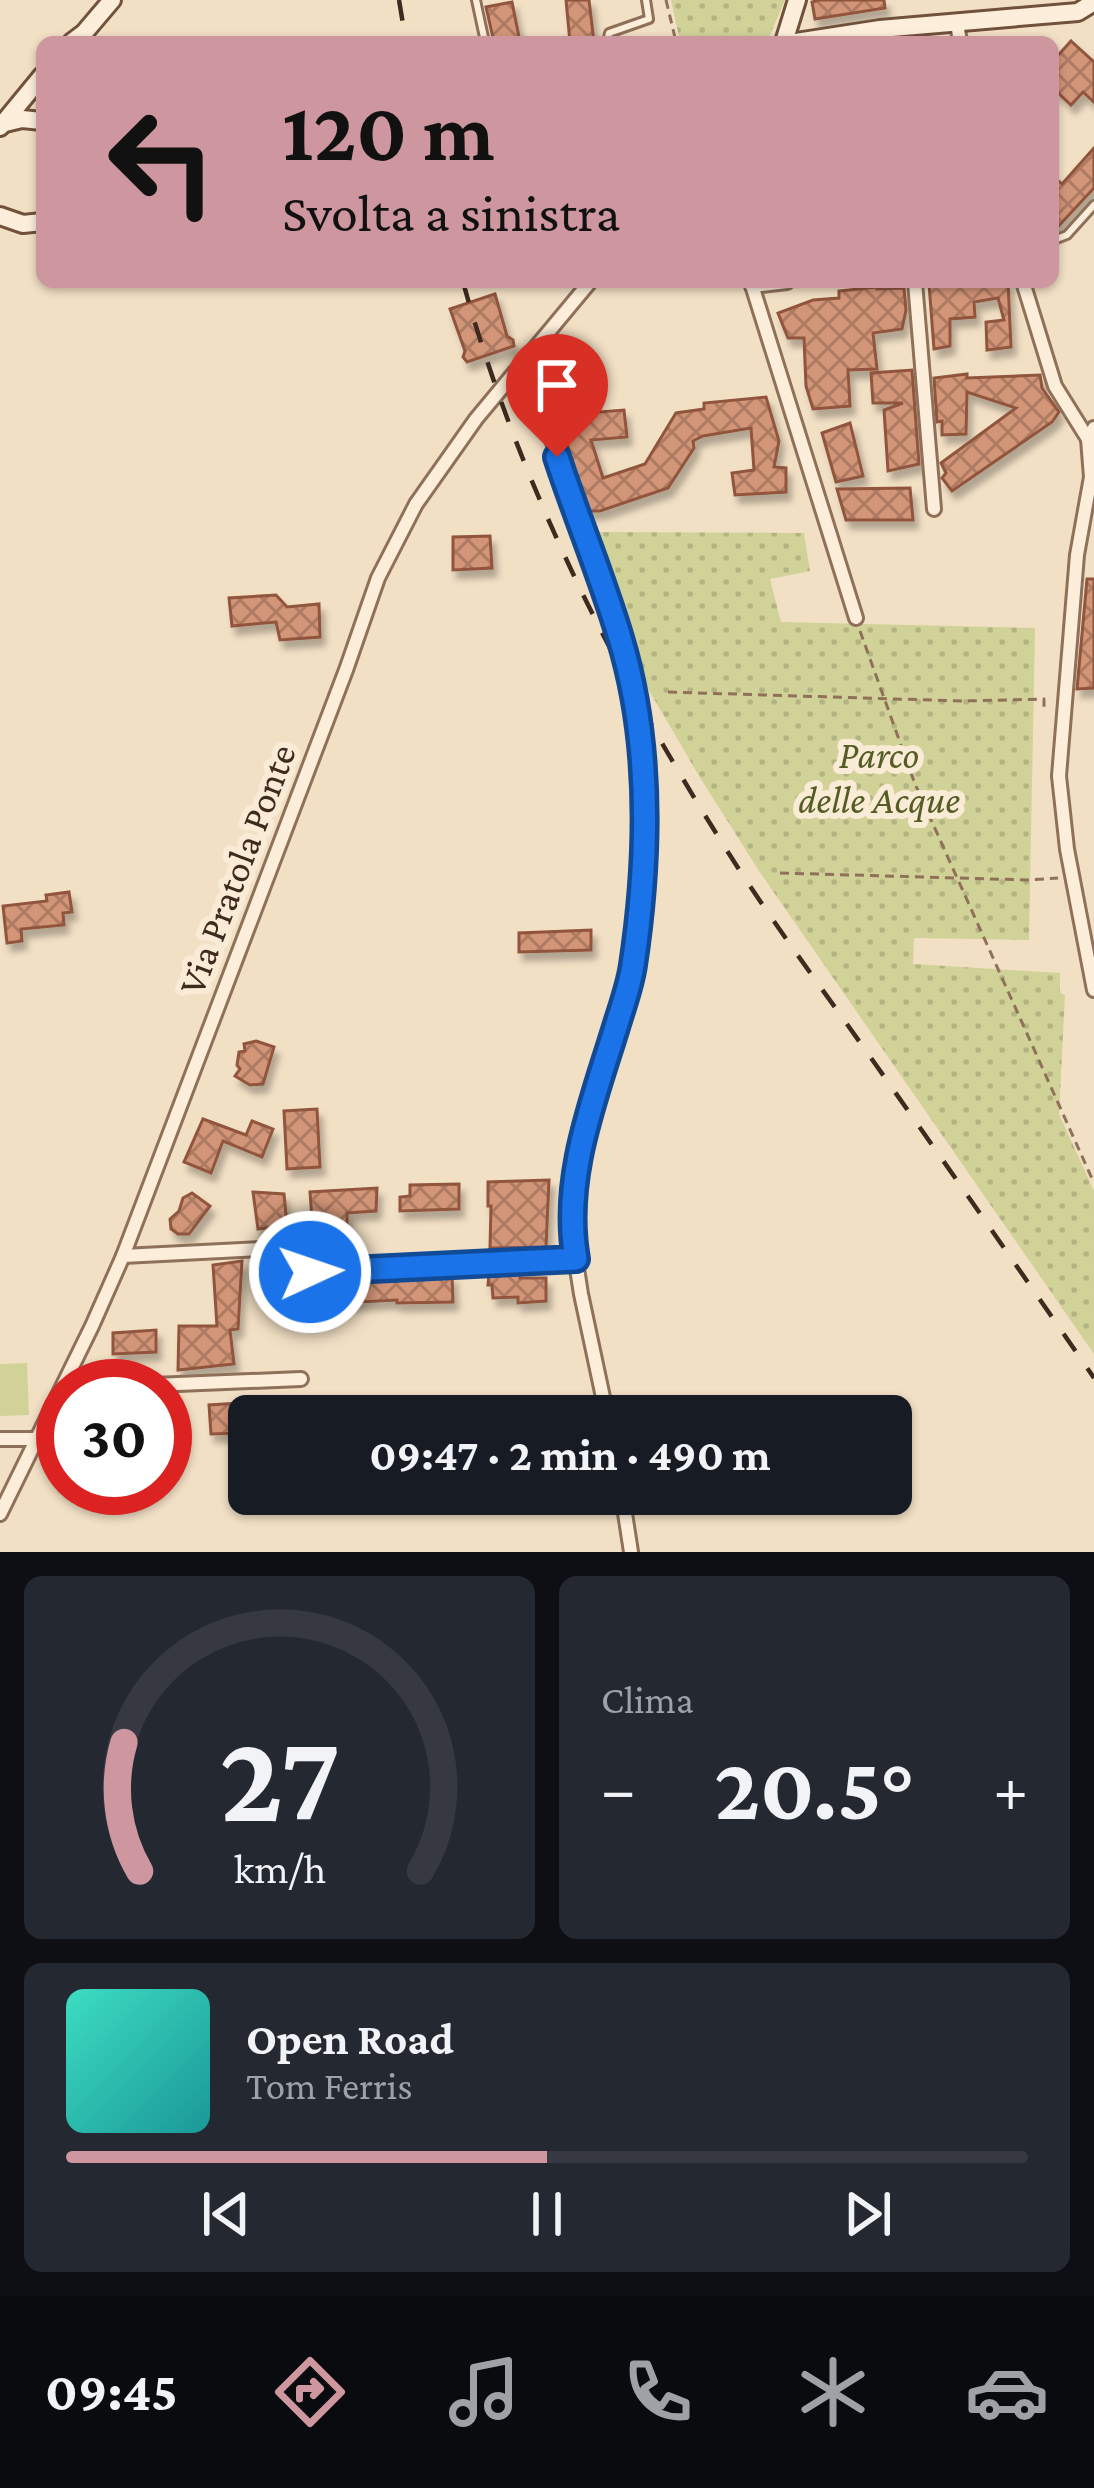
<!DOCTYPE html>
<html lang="it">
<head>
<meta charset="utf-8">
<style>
  body { margin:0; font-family:"Crimson Pro",serif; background:#242831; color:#f1f3f6; height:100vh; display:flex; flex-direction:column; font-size:45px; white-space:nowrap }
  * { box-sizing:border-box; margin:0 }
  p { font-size:39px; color:#9ea1a6 }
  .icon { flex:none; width:66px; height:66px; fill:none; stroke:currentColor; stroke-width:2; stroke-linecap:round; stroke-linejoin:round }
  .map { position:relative; height:1552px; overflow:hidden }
  .drawer { display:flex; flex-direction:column; gap:24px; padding:24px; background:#0d0f14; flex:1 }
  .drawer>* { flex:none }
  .guide { position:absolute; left:36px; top:36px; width:1023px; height:252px; border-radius:18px; box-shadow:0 3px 9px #0004; background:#ce969e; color:#111; overflow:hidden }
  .speed { position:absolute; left:36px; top:1359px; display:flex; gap:24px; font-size:60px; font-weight:700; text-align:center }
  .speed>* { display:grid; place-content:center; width:156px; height:156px; border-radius:50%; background:#171b24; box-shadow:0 3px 9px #0004; line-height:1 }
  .speed .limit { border:18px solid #d22; background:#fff; color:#111 }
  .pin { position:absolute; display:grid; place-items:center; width:102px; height:102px; color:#fff; margin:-123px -51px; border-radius:50% 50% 50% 0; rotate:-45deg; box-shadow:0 0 12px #0007 }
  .pin .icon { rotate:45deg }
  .me { position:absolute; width:132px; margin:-66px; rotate:87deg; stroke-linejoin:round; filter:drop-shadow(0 0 9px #0008) }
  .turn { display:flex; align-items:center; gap:42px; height:252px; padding:0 48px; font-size:54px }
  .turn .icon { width:156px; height:156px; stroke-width:2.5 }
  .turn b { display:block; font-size:84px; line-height:102px }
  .big { font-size:90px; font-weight:700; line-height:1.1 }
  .drawer .card { flex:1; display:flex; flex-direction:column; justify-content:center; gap:18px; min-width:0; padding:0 42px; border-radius:18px; background:#242831 }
  .drawer .dial { align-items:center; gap:0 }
  .dial svg { height:312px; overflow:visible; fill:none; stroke:#363941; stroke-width:7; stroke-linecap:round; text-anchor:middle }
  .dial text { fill:#f1f3f6; stroke:none }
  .song { display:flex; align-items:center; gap:36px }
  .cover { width:144px; height:144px; border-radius:18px; background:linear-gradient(135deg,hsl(170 70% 55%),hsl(180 70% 35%)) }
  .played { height:12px; border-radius:6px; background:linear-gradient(90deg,#ce969e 50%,#363941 50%) }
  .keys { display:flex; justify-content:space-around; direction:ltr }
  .heat { display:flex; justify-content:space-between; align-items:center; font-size:66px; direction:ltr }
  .drawer .tiles { flex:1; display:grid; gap:24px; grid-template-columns:1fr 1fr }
  .card:last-child { grid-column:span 2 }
  .trip { position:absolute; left:228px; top:1395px; width:684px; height:120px; border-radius:18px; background:#171b24; box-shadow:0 3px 9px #0004; font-weight:700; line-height:120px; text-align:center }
  .dock { display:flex; height:192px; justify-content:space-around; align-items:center; background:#090b0e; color:#9ea1a6 }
  .dock .icon { width:84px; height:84px }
  .dock .active { color:#ce969e }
  .dock b { font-size:54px; color:#f1f3f6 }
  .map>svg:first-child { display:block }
  .green { fill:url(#green-dots) }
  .pitch { fill:#d1d298 }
  .building { fill:url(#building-cross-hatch); stroke:#91553d; stroke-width:3; filter:url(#shadow) }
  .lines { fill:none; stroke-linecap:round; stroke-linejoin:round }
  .lane-casing { stroke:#8f7059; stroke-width:12 }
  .street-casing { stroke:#8f7059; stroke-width:18 }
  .secondary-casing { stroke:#71513c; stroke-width:22 }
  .path { stroke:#8f7059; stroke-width:3; stroke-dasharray:9 6; stroke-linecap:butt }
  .lane { stroke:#fceeda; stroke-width:6 }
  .street { stroke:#fceeda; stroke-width:12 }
  .secondary { stroke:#fceeda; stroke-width:16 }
  .rail { stroke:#3e2a1e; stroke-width:4.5; stroke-dasharray:21 21; stroke-linecap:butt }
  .route-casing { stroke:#114b97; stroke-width:30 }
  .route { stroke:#1a73e8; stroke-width:21 }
  .labels { text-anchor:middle; stroke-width:12; stroke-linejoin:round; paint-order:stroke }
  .park-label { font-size:39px; font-style:italic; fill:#545d23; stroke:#f9ebd6 }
  .street-label { font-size:39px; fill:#3e2a1e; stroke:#f9ebd6 }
</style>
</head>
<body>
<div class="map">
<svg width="1094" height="1552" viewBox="0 0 1094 1552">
  <defs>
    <pattern id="green-dots" width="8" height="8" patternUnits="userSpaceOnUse" patternTransform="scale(3)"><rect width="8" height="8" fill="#d1d298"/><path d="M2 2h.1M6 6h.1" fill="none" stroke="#b4b483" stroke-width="1.8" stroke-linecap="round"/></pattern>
    <pattern id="building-cross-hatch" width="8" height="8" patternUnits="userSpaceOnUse" patternTransform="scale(3)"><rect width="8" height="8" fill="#d39578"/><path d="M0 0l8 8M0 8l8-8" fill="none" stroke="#ad7a62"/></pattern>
    <filter id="shadow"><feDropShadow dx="4.5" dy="8" stdDeviation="3" flood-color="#0004"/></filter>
  </defs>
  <rect width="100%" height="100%" fill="#f2e0c5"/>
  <g class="green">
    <path d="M 671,0 L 785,0 L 767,42 L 680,42 Z"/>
    <path d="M 587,532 L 804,533 L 810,571 L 770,579 L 781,622 L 1035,628 L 1029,940 L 914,938 L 913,964 L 1060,973 L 1060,993 L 1065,995 L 1059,1114 L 1094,1191 L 1094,1354 L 759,871 L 699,776 L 643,680 Z"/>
  </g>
  <path class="pitch" d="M 27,1363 L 29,1415 L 0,1416 L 0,1364 Z"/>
  <g class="building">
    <path d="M 566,0 L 589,0 L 594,42 L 570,42 Z"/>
    <path d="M 819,0 L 884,0 L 885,8 L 815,19 L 812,2 Z"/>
    <path d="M 512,2 L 520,42 L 494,42 L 486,7 Z"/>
    <path d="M 1071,41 L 1094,62 L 1094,102 L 1083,92 L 1071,105 L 1053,88 L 1053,61 Z"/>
    <path d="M 1094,148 L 1094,188 L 1053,232 L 1053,176 L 1062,184 Z"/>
    <path d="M 957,282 L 1008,282 L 1011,347 L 987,350 L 986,322 L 1004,320 L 998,298 L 974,302 L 975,317 L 950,319 L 950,346 L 934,349 L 929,284 Z"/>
    <path d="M 877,287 L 877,289 L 904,288 L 906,310 L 902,329 L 873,333 L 877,369 L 848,370 L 850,406 L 813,409 L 806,386 L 804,338 L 788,338 L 778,313 L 813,300 L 839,298 L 839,291 Z"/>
    <path d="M 495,294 L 507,336 L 513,340 L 514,346 L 467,362 L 463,357 L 465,351 L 450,309 Z"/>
    <path d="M 577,356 L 581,388 L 551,392 L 547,360 Z"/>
    <path d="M 912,370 L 919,464 L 888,471 L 884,410 L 903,403 L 873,403 L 871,373 Z"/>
    <path d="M 967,374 L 967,378 L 1040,375 L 1042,388 L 1059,412 L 1052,422 L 952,491 L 942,478 L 946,473 L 941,463 L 1016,408 L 967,392 L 966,434 L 942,435 L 942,421 L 937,422 L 934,378 Z"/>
    <path d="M 766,397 L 779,441 L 774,467 L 786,468 L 786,492 L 735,495 L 732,473 L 754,470 L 751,428 L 703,436 L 693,441 L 694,448 L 668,488 L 600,511 L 586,511 L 559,415 L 624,410 L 627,437 L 591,440 L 603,478 L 645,464 L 676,413 L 704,409 L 704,403 Z"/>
    <path d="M 850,423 L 863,476 L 836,482 L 822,433 Z"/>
    <path d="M 910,488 L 913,520 L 846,520 L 837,489 Z"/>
    <path d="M 490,536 L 492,568 L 453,570 L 453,537 Z"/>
    <path d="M 1087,579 L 1094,579 L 1094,688 L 1077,689 Z"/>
    <path d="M 276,595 L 287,607 L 319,604 L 320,637 L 280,640 L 276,622 L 232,626 L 229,598 Z"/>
    <path d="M 69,892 L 72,912 L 63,913 L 64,925 L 21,929 L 22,941 L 7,943 L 3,906 L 47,901 L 46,895 Z"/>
    <path d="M 591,930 L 591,950 L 519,952 L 519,933 Z"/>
    <path d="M 256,1041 L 274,1047 L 263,1084 L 250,1085 L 235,1076 L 240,1069 L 237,1065 L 239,1052 L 245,1051 L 244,1044 Z"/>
    <path d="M 317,1109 L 320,1167 L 287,1169 L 284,1111 Z"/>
    <path d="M 203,1119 L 246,1135 L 252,1121 L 273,1129 L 262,1157 L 223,1141 L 211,1173 L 184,1162 Z"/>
    <path d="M 549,1180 L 546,1247 L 490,1248 L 491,1206 L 488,1206 L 488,1182 Z"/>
    <path d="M 459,1184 L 459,1209 L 400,1211 L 400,1197 L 410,1196 L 410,1185 Z"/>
    <path d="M 377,1188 L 376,1211 L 347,1213 L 347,1260 L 315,1261 L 310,1192 Z"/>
    <path d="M 253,1192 L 284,1194 L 287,1225 L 258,1229 Z"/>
    <path d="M 192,1193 L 210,1206 L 189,1234 L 178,1234 L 171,1229 L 170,1219 L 179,1211 L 183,1198 Z"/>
    <path d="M 242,1261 L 238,1329 L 230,1330 L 234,1364 L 178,1370 L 179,1326 L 217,1326 L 213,1265 Z"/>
    <path d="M 520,1272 L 520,1278 L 546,1278 L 546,1301 L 518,1303 L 518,1297 L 493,1298 L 492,1285 L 488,1285 L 489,1274 Z"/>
    <path d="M 439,1276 L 452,1276 L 453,1302 L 397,1303 L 397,1300 L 322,1304 L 321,1283 Z"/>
    <path d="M 156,1330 L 156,1352 L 113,1354 L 113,1333 Z"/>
    <path d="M 239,1403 L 242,1433 L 211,1434 L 209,1405 Z"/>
  </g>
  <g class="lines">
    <defs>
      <g id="lane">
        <path d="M 476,0 L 485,42"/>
        <path d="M 607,42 L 609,33 L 649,19 L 646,0"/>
        <path d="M 1054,240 L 1067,235 L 1094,205"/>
      </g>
      <g id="street">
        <path d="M 957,23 L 960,42"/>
        <path d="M 751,282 L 856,618"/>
        <path d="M 915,282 L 934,509"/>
        <path d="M 1023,282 L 1055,386 L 1088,439"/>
        <path d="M 752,286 L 787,282"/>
        <path d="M 527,357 L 569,495 L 621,641 L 639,720 L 643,764 L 645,837 L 633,969 L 580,1142 L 575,1173 L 573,1243 L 581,1294 L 607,1416"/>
        <path d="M 1094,428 L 1088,439 L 1091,477 L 1077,555 L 1059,776 L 1067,849 L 1094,990"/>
        <path d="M 123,1256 L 300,1247"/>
        <path d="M 311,1272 L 576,1259"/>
        <path d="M 130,1386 L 301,1379"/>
        <path d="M 0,1439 L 37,1439"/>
        <path d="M 622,1494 L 631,1552"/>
        <path d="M 0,1514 L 92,1326 L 123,1256 L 346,670 L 378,578 L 416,504 L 476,419 L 590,282"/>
      </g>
      <g id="secondary">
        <path d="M 72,42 L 84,33 L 112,0"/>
        <path d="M 784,42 L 797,0"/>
        <path d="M 796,42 L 880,29 L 1078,12 L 1094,2"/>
        <path d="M 5,123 L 22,119 L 42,121"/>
        <path d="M 0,127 L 42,76"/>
        <path d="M 0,216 L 23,224 L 42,222"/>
      </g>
    </defs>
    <use href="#lane" class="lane-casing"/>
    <use href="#street" class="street-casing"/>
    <use href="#secondary" class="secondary-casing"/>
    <g class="path">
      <path d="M 666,0 L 676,42"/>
      <path d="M 860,631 L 915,784 L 1094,1183"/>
      <path d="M 668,692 L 962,701 L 1044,699 L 1044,707"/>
      <path d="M 780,873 L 1029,880 L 1058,878"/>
    </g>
    <use href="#lane" class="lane"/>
    <use href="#street" class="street"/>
    <use href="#secondary" class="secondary"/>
    <g class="rail">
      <path d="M 399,0 L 406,42"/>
      <path d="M 463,282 C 517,477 609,662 716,833 C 765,913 822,988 876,1065 C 949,1169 1022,1273 1094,1378"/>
    </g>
  </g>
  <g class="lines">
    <defs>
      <path id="route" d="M 310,1272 L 576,1259 C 562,1179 593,1102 616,1027 C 622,1007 630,986 633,965 C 649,858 652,743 620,638 C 602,577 577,518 557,457"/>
    </defs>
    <use href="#route" class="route-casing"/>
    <use href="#route" class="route"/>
  </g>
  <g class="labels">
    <g class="park-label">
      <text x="879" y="768">Parco<tspan x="879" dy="45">delle Acque</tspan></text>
    </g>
    <g class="street-label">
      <text transform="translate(236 869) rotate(-69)" y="14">Via Pratola Ponte</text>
    </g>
  </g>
</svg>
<div class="speed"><div class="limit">30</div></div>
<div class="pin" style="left:557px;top:457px;background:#d93025"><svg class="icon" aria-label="arrive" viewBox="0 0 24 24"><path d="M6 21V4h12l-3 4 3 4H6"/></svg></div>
<svg class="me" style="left:310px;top:1272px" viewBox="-20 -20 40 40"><circle r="17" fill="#1a73e8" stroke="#fff" stroke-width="3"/><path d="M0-11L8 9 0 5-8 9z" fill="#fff"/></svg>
<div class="trip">09:47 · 2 min · 490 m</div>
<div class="guide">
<div class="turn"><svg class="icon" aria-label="left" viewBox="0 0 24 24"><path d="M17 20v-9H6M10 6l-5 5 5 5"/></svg><div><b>120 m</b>Svolta a sinistra</div></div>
</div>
</div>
<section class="drawer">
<div class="tiles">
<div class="card dial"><svg viewBox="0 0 100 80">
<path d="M14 69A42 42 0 1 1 86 69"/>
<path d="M14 69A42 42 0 0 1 10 36" stroke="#ce969e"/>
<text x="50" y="56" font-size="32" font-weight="700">27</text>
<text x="50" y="72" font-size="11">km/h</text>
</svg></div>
<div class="card"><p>Clima</p>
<div class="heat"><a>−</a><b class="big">20.5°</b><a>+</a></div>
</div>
<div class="card">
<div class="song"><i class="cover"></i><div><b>Open Road</b><p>Tom Ferris</p></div></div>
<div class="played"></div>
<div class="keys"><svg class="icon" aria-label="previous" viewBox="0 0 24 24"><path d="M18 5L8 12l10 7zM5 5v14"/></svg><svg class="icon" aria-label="pause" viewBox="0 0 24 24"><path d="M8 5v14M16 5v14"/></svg><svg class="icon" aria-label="next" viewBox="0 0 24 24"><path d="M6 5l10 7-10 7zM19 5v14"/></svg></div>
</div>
</div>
</section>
<nav class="dock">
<b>09:45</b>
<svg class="icon active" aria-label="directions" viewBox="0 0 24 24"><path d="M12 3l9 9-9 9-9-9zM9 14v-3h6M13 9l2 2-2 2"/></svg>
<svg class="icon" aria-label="music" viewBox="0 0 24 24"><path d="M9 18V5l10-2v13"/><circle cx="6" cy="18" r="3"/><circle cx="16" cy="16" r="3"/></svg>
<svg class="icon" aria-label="phone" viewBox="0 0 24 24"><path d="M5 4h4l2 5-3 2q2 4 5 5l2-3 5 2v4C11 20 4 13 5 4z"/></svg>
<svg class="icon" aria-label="climate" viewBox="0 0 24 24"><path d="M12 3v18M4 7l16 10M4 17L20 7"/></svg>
<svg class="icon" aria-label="car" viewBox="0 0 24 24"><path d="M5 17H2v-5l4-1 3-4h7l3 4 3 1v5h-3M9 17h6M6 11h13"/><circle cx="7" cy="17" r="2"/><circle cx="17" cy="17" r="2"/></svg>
</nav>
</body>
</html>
